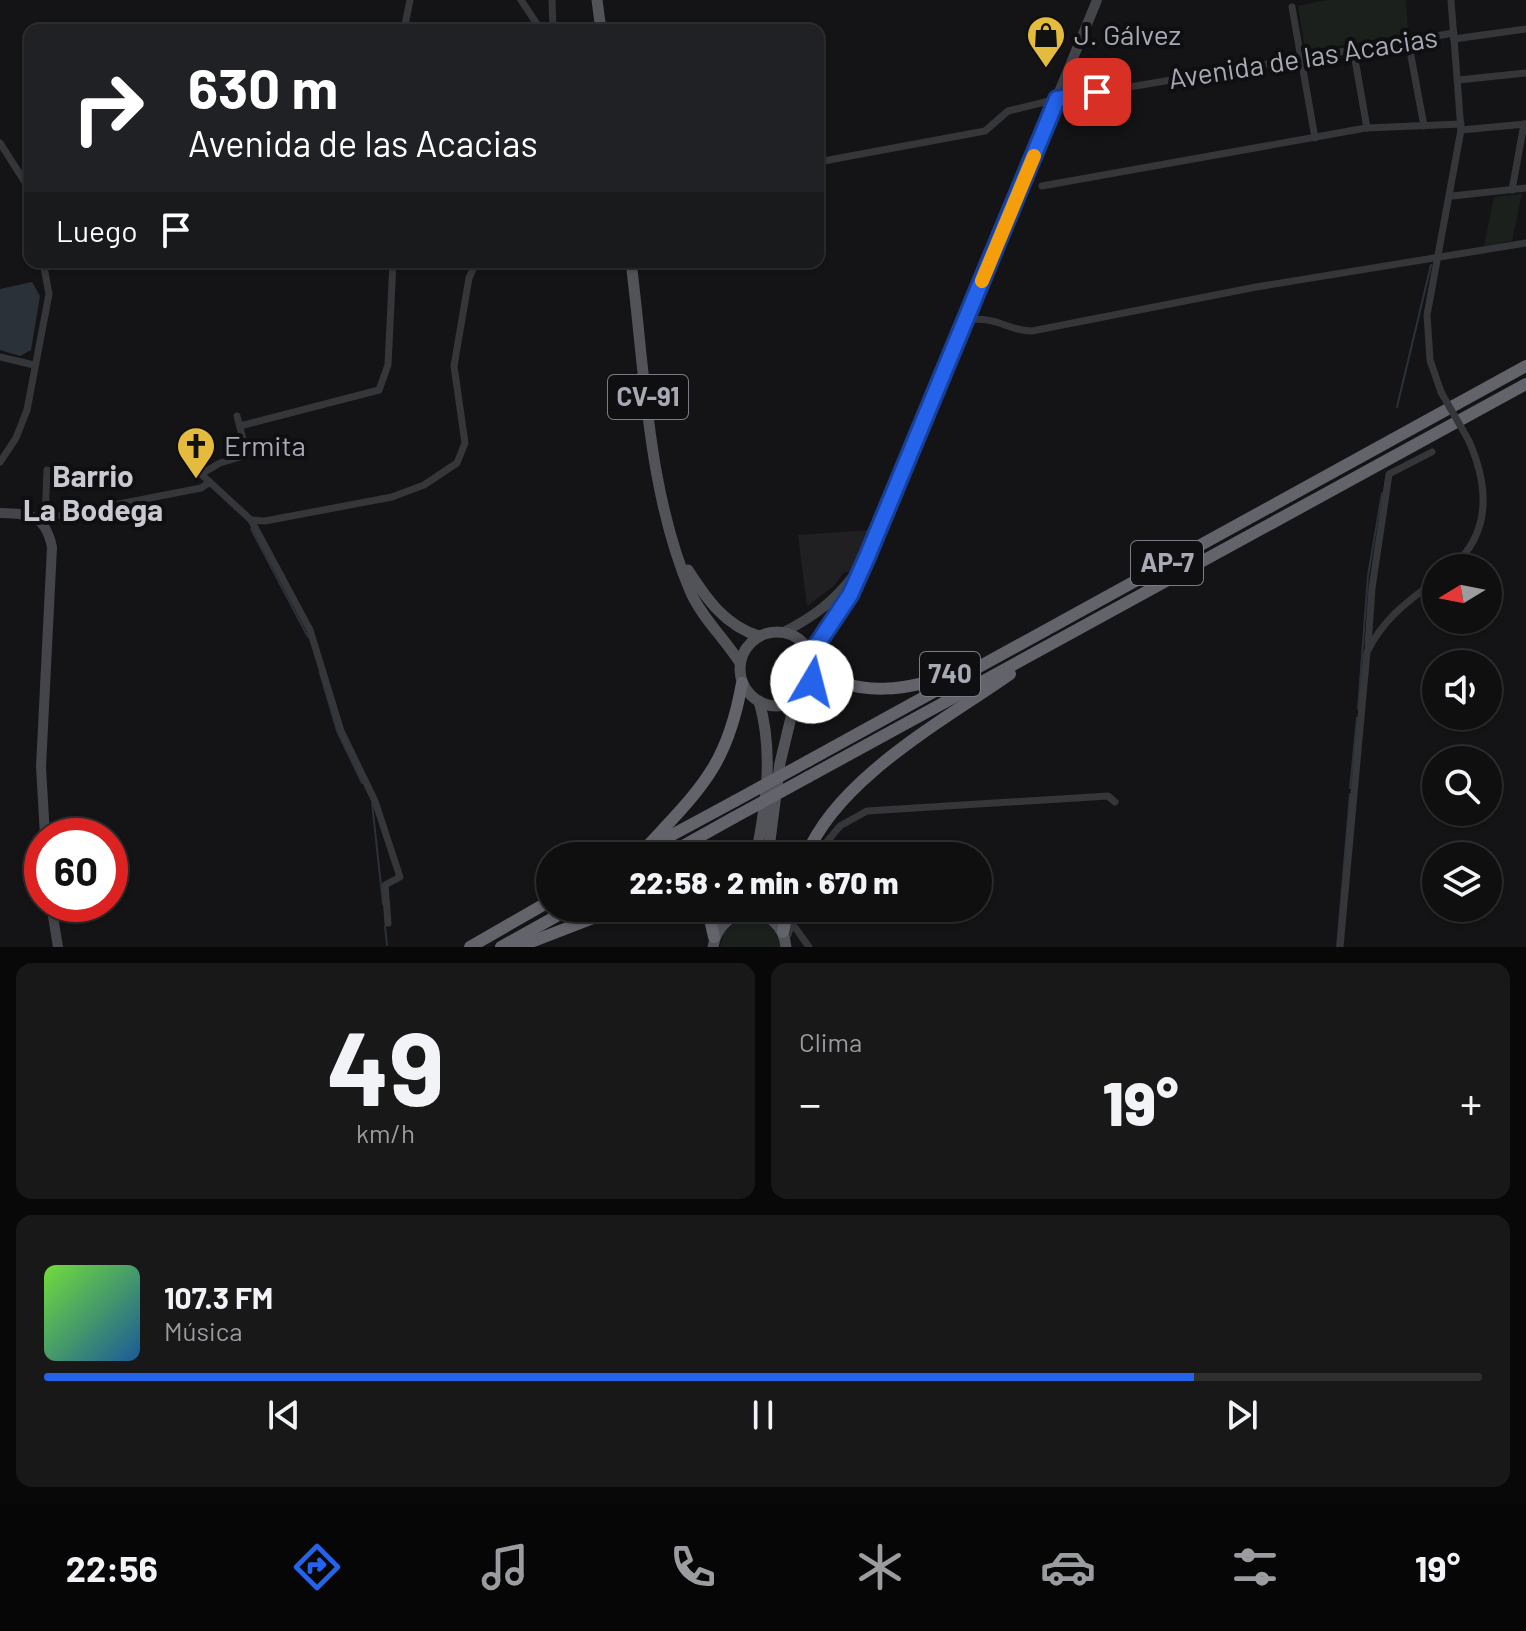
<!DOCTYPE html>
<html lang="es">
<head>
<meta charset="utf-8">
<style>
  body { margin:0; font-family:Barlow,sans-serif; background:#181819; color:#f1f3f6; height:100vh; display:flex; flex-direction:column; font-size:30px; white-space:nowrap }
  * { box-sizing:border-box; margin:0 }
  p { font-size:26px; color:#9b9c9f }
  .icon { flex:none; width:44px; height:44px; fill:none; stroke:currentColor; stroke-width:2; stroke-linecap:round; stroke-linejoin:round }
  .map { position:relative; height:947px; overflow:hidden }
  .side { display:flex; flex-direction:column; gap:16px; padding:16px; background:#080809; flex:1 }
  .side>* { flex:none }
  .top-card { position:absolute; left:24px; top:24px; width:800px; height:244px; border-radius:16px; box-shadow:0 2px 6px #0004,0 0 0 2px #2f2f30; background:#202124; color:#fff; overflow:hidden }
  .needle { width:52px; rotate:260deg }
  .buttons { position:absolute; left:1422px; top:554px; display:grid; gap:16px }
  .buttons a { display:grid; place-items:center; width:80px; height:80px; border-radius:50%; background:#0f0f10; box-shadow:0 2px 6px #0004,0 0 0 2px #2f2f30; font-size:40px }
  .speed { position:absolute; left:24px; top:818px; display:flex; gap:16px; font-size:40px; font-weight:700; text-align:center }
  .speed>* { display:grid; place-content:center; width:104px; height:104px; border-radius:50%; background:#0f0f10; box-shadow:0 2px 6px #0004,0 0 0 2px #2f2f30; line-height:1 }
  .speed .limit { border:12px solid #d22; background:#fff; color:#111 }
  .pin { position:absolute; display:grid; place-items:center; width:68px; height:68px; color:#fff; margin:-34px; border-radius:16px; box-shadow:0 4px 12px #0006 }
  .me { position:absolute; width:88px; margin:-44px; rotate:8deg; stroke-linejoin:round; filter:drop-shadow(0 0 6px #0008) }
  .turn { display:flex; align-items:center; gap:28px; height:168px; padding:0 32px; font-size:36px }
  .turn .icon { width:104px; height:104px; stroke-width:2.5 }
  .turn b { display:block; font-size:56px; line-height:68px }
  .then { display:flex; align-items:center; height:76px; padding:0 32px; background:#0003; gap:16px; font-size:30px }
  .big { font-size:60px; font-weight:800; line-height:1.1 }
  .side .card { flex:1; display:flex; flex-direction:column; justify-content:center; gap:12px; min-width:0; padding:0 28px; border-radius:16px; background:#181819 }
  .side .dial { align-items:center; gap:0 }
  .dial b { font-size:104px; line-height:1 }
  .song { display:flex; align-items:center; gap:24px }
  .cover { width:96px; height:96px; border-radius:12px; background:linear-gradient(135deg,hsl(100 70% 55%),hsl(210 70% 35%)) }
  .played { height:8px; border-radius:4px; background:linear-gradient(90deg,#2563eb 80%,#2f2f30 80%) }
  .keys { display:flex; justify-content:space-around; direction:ltr }
  .heat { display:flex; justify-content:space-between; align-items:center; font-size:44px; direction:ltr }
  .side .tiles { flex:1; display:grid; gap:16px; grid-template-columns:1fr 1fr }
  .card:last-child { grid-column:span 2 }
  .trip { position:absolute; left:536px; top:842px; width:456px; height:80px; border-radius:40px; background:#0f0f10; box-shadow:0 2px 6px #0004,0 0 0 2px #2f2f30; font-weight:800; line-height:80px; text-align:center }
  .menu { display:flex; height:128px; justify-content:space-around; align-items:center; background:#060606; color:#9b9c9f }
  .menu .icon { width:56px; height:56px }
  .menu .current { color:#2563eb }
  .menu b { font-size:36px; color:#f1f3f6 }
  .map>svg:first-child { display:block }
  .built { fill:#202023 }
  .green { fill:#1b201c }
  .water { fill:#2b3139 }
  .lines { fill:none; stroke-linecap:round; stroke-linejoin:round }
  .stream { stroke:#2b3139; stroke-width:2 }
  .street { stroke:#35363a; stroke-width:7 }
  .secondary { stroke:#44454a; stroke-width:10 }
  .primary { stroke:#525359; stroke-width:11 }
  .highway { stroke:#62636b; stroke-width:12 }
  .street-bridge { stroke:#35363a; stroke-width:7 }
  .highway-bridge { stroke:#62636b; stroke-width:12 }
  .route-casing { stroke:#184099; stroke-width:20 }
  .route { stroke:#2563eb; stroke-width:14 }
  .slow { stroke:#f59e0b; stroke-width:14 }
  .labels { text-anchor:middle; stroke-width:8; stroke-linejoin:round; paint-order:stroke }
  .shield { fill:#0f0f11; stroke:#797c84; stroke-width:2 }
  .shield-label { font-size:26px; font-weight:bold; fill:#a7aab5 }
  .poi-label { font-size:28px; fill:#a7aab5; stroke:#0f0f11; text-anchor:start }
  .street-label { font-size:28px; fill:#a7aab5; stroke:#0f0f11 }
  .neighbourhood-label { font-size:30px; font-weight:bold; fill:#c8c9d1; stroke:#0f0f11 }
</style>
</head>
<body>
<div class="map">
<svg width="1526" height="947" viewBox="0 0 1526 947">
  <rect width="100%" height="100%" fill="#141416"/>
  <path class="built" d="M 871,530 L 851,572 L 844,572 L 834,586 L 807,606 L 798,535 Z"/>
  <g class="green">
    <path d="M 1327,0 L 1406,0 L 1408,34 L 1309,51 L 1305,49 L 1298,6 Z"/>
    <path d="M 1522,194 L 1512,241 L 1484,246 L 1494,197 Z"/>
    <path d="M 742,918 C 763,918 777,925 780,947 L 720,947 L 724,932 Z"/>
  </g>
  <path class="water" d="M 32,282 L 40,296 L 31,350 L 20,356 L 0,350 L 0,289 Z"/>
  <g class="lines">
    <g class="stream">
      <path d="M 1397,407 L 1431,265"/>
      <path d="M 251,529 L 308,637"/>
      <path d="M 320,673 L 337,731 L 362,783"/>
      <path d="M 1358,709 L 1368,576 L 1382,493"/>
      <path d="M 1350,788 L 1357,718"/>
      <path d="M 372,803 L 383,904"/>
      <path d="M 385,926 L 387,945"/>
      <path d="M 1337,947 L 1350,794"/>
    </g>
    <g class="street">
      <path d="M 521,0 L 541,30"/>
      <path d="M 552,0 L 553,30"/>
      <path d="M 1292,7 L 1315,138"/>
      <path d="M 404,30 L 410,0"/>
      <path d="M 1454,39 L 1526,29"/>
      <path d="M 1408,40 L 1424,126"/>
      <path d="M 1353,48 L 1367,128"/>
      <path d="M 1458,80 L 1526,73"/>
      <path d="M 1461,130 L 1526,124"/>
      <path d="M 0,143 L 30,190"/>
      <path d="M 818,162 L 985,131 L 1008,111 L 1057,99 L 1454,33"/>
      <path d="M 1042,186 L 1366,128 L 1461,124"/>
      <path d="M 1512,190 L 1524,124"/>
      <path d="M 1452,196 L 1526,188"/>
      <path d="M 966,320 C 1000,316 1006,331 1032,331 L 1256,287 L 1526,243"/>
      <path d="M 0,357 L 34,365"/>
      <path d="M 1441,392 L 1430,360 L 1427,315 L 1461,130 L 1451,0"/>
      <path d="M 237,416 L 247,455 L 220,463 L 201,474 L 251,520 L 310,630 L 341,731 L 375,801 L 400,877 L 385,885 L 388,923"/>
      <path d="M 240,426 L 379,390 L 388,365 L 393,262"/>
      <path d="M 0,462 L 16,438 L 27,410 L 49,294 L 43,262"/>
      <path d="M 42,519 L 201,488 L 210,482"/>
      <path d="M 45,519 L 47,470"/>
      <path d="M 251,520 L 265,521 L 392,497 L 424,485 L 457,463 L 465,443 L 454,366 L 469,278 L 476,262"/>
      <path d="M 1451,568 C 1492,533 1489,487 1469,441"/>
      <path d="M 1368,646 L 1372,588 L 1389,474 L 1432,452"/>
      <path d="M 815,856 L 840,826 L 867,811 L 1108,796 L 1115,802"/>
      <path d="M 794,926 L 809,947"/>
      <path d="M 788,935 L 797,908"/>
      <path d="M 1340,947 L 1367,652 C 1384,618 1407,602 1436,580"/>
    </g>
    <g class="secondary">
      <path d="M 0,513 C 30,514 45,514 52,547 L 41,767 L 45,836"/>
      <path d="M 784,632 C 813,617 835,601 854,575"/>
      <path d="M 812,656 L 850,595 L 867,557 L 1097,0"/>
      <path d="M 51,904 L 58,947"/>
    </g>
    <g class="primary">
      <path d="M 597,0 L 601,30"/>
      <path d="M 631,262 C 645,371 647,491 691,593 C 703,619 725,639 740,663"/>
      <path d="M 688,570 C 706,598 725,626 759,636"/>
      <circle cx="777" cy="669" r="37"/>
      <path d="M 756,856 C 766,804 774,753 759,701"/>
      <path d="M 768,856 L 780,763 L 795,701"/>
      <path d="M 713,947 C 720,902 781,901 786,947"/>
    </g>
    <g class="highway">
      <path d="M 814,668 C 856,699 912,691 957,671"/>
      <path d="M 808,761 L 1526,366"/>
      <path d="M 808,777 L 1526,384"/>
      <path d="M 643,851 C 699,790 727,768 742,683"/>
      <path d="M 633,856 L 735,801"/>
      <path d="M 665,856 L 733,818"/>
      <path d="M 806,856 C 838,778 943,721 1010,674"/>
      <path d="M 694,908 L 710,919 L 714,937"/>
      <path d="M 783,932 L 788,908"/>
      <path d="M 470,947 L 550,901"/>
      <path d="M 501,947 L 571,908"/>
      <path d="M 518,947 L 619,908"/>
    </g>
    <path class="street-bridge" d="M 1441,392 L 1469,441"/>
    <g class="highway-bridge">
      <path d="M 735,801 L 808,761"/>
      <path d="M 733,818 L 808,777"/>
    </g>
  </g>
  <g class="lines">
    <defs>
      <path id="route" d="M 812,682 L 816,646 L 850,595 L 867,557 L 1057,99 L 1097,92"/>
    </defs>
    <use href="#route" class="route-casing"/>
    <use href="#route" class="route"/>
    <path class="slow" d="M 982,281 L 1034,156"/>
  </g>
  <defs>
    <symbol id="shop-pin" viewBox="-11 -11 22 30"><path d="M0 17L-7.5 6A9.5 9.5 0 1 1 7.5 6Z" fill="#e4bb3d" stroke="#0f0f11"/><path d="M-5-2.5h2.3a2.7 3.5 0 0 1 5.4 0H5L5.5 6h-11ZM-1.5-2.5h3a1.5 2.3 0 0 0-3 0Z" fill="#111"/></symbol>
    <symbol id="church-pin" viewBox="-11 -11 22 30"><path d="M0 17L-7.5 6A9.5 9.5 0 1 1 7.5 6Z" fill="#e4bb3d" stroke="#0f0f11"/><path d="M-1.2-6h2.4v3.5h3.3v2.4h-3.3V6h-2.4V-.1h-3.3v-2.4h3.3Z" fill="#111"/></symbol>
  </defs>
  <g fill-rule="evenodd">
    <use href="#shop-pin" x="1024" y="13" width="44" height="60"/>
    <use href="#church-pin" x="174" y="424" width="44" height="60"/>
  </g>
  <g class="labels">
    <g class="shield">
      <rect x="608" y="375" width="80" height="44" rx="6"/>
      <rect x="1131" y="541" width="72" height="44" rx="6"/>
      <rect x="920" y="652" width="60" height="44" rx="6"/>
    </g>
    <g class="shield-label">
      <text x="648" y="406">CV-91</text>
      <text x="1167" y="572">AP-7</text>
      <text x="950" y="683">740</text>
    </g>
    <g class="poi-label">
      <text x="1074" y="45">J. Gálvez</text>
      <text x="224" y="456">Ermita</text>
    </g>
    <g class="street-label">
      <text transform="translate(1303 58) rotate(-9)" y="10">Avenida de las Acacias</text>
    </g>
    <g class="neighbourhood-label">
      <text x="93" y="487">Barrio<tspan x="93" dy="34">La Bodega</tspan></text>
    </g>
  </g>
</svg>
<div class="buttons">
<a><svg class="needle" viewBox="-14 -14 28 28"><path d="M0-13l5 13h-10z" fill="#e53935"/><path d="M0 13l5-13h-10z" fill="#9b9c9f"/></svg></a>
<a><svg class="icon" aria-label="sound" viewBox="0 0 24 24"><path d="M4 9h4l5-4v14l-5-4H4zM17 9q2 3 0 6"/></svg></a>
<a><svg class="icon" aria-label="search" viewBox="0 0 24 24"><circle cx="10" cy="10" r="6"/><path d="M15 15l6 6"/></svg></a>
<a><svg class="icon" aria-label="layers" viewBox="0 0 24 24"><path d="M12 4l9 5-9 5-9-5zM3 14l9 5 9-5"/></svg></a>
</div>
<div class="speed"><div class="limit">60</div></div>
<div class="pin" style="left:1097px;top:92px;background:#d93025"><svg class="icon" aria-label="arrive" viewBox="0 0 24 24"><path d="M6 21V4h12l-3 4 3 4H6"/></svg></div>
<svg class="me" style="left:812px;top:682px" viewBox="-20 -20 40 40"><circle r="19" fill="#fff"/><path d="M0-13L10 11 0 6-10 11z" fill="#2563eb"/></svg>
<div class="trip">22:58 · 2 min · 670 m</div>
<div class="top-card">
<div class="turn"><svg class="icon" aria-label="right" viewBox="0 0 24 24"><path d="M7 20v-9h11M14 6l5 5-5 5"/></svg><div><b>630 m</b>Avenida de las Acacias</div></div>
<div class="then">Luego<svg class="icon" aria-label="arrive" viewBox="0 0 24 24"><path d="M6 21V4h12l-3 4 3 4H6"/></svg></div>
</div>
</div>
<section class="side">
<div class="tiles">
<div class="card dial"><b>49</b><p>km/h</p></div>
<div class="card"><p>Clima</p>
<div class="heat"><a>−</a><b class="big">19°</b><a>+</a></div>
</div>
<div class="card">
<div class="song"><i class="cover"></i><div><b>107.3 FM</b><p>Música</p></div></div>
<div class="played"></div>
<div class="keys"><svg class="icon" aria-label="previous" viewBox="0 0 24 24"><path d="M18 5L8 12l10 7zM5 5v14"/></svg><svg class="icon" aria-label="pause" viewBox="0 0 24 24"><path d="M8 5v14M16 5v14"/></svg><svg class="icon" aria-label="next" viewBox="0 0 24 24"><path d="M6 5l10 7-10 7zM19 5v14"/></svg></div>
</div>
</div>
</section>
<nav class="menu">
<b>22:56</b>
<svg class="icon current" aria-label="directions" viewBox="0 0 24 24"><path d="M12 3l9 9-9 9-9-9zM9 14v-3h6M13 9l2 2-2 2"/></svg>
<svg class="icon" aria-label="music" viewBox="0 0 24 24"><path d="M9 18V5l10-2v13"/><circle cx="6" cy="18" r="3"/><circle cx="16" cy="16" r="3"/></svg>
<svg class="icon" aria-label="phone" viewBox="0 0 24 24"><path d="M5 4h4l2 5-3 2q2 4 5 5l2-3 5 2v4C11 20 4 13 5 4z"/></svg>
<svg class="icon" aria-label="climate" viewBox="0 0 24 24"><path d="M12 3v18M4 7l16 10M4 17L20 7"/></svg>
<svg class="icon" aria-label="car" viewBox="0 0 24 24"><path d="M5 17H2v-5l4-1 3-4h7l3 4 3 1v5h-3M9 17h6M6 11h13"/><circle cx="7" cy="17" r="2"/><circle cx="17" cy="17" r="2"/></svg>
<svg class="icon" aria-label="filters" viewBox="0 0 24 24"><path d="M4 7h16M4 17h16"/><circle cx="9" cy="7" r="2"/><circle cx="15" cy="17" r="2"/></svg>
<b>19°</b>
</nav>
</body>
</html>
